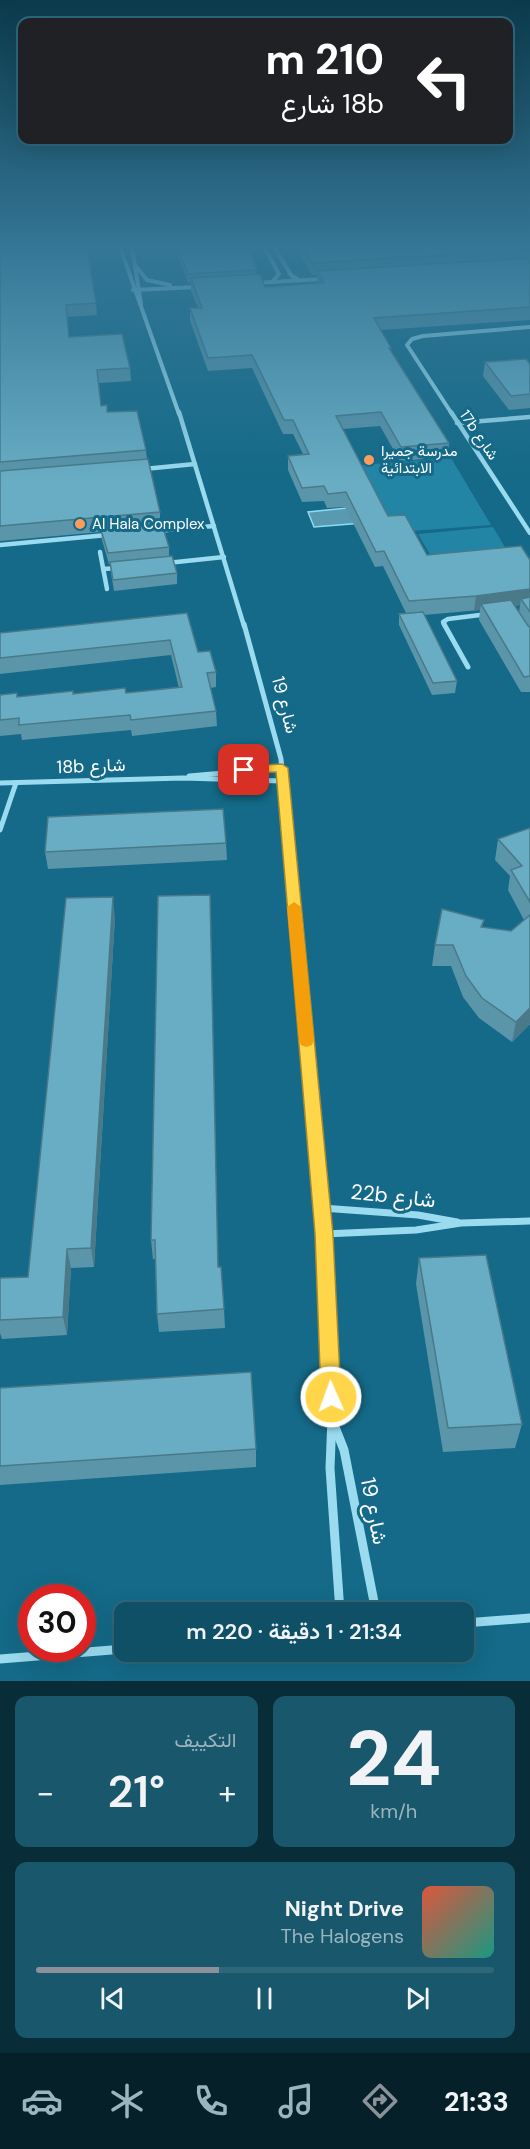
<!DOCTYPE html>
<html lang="ar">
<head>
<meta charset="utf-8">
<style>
  body { margin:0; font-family:"DM Sans",Vazirmatn,sans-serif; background:#18576c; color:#f1f3f6; direction:rtl; height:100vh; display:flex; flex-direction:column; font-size:22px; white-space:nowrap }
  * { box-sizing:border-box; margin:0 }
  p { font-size:20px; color:#9bb5bf }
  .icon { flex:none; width:33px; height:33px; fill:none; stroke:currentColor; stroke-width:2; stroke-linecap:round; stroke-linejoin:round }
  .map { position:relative; height:1681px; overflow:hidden; direction:ltr }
  .side { display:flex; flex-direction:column; gap:15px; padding:15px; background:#082c38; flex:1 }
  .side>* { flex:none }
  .hud { position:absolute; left:18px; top:18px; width:495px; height:126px; border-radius:12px; box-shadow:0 6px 24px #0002,0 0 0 2px #2f677a; direction:rtl; background:#202124; color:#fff; overflow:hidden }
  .speed { position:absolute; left:18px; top:1584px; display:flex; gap:12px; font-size:30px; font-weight:700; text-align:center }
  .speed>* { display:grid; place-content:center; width:78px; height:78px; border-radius:50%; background:#0f5066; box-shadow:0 6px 24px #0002,0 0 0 2px #2f677a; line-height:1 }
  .speed .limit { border:9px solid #d22; background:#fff; color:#111 }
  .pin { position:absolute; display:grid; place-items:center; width:51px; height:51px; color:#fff; margin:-26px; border-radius:12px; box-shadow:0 3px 9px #0006 }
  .me { position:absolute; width:66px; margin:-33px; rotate:358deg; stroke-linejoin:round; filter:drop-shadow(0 0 4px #0008) }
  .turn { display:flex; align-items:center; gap:21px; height:126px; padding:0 30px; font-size:27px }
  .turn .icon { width:78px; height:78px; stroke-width:2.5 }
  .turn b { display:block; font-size:42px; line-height:51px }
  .big { font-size:45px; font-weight:600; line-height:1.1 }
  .side .card { flex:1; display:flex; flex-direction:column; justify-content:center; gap:9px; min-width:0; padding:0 21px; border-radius:12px; background:#18576c }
  .side .dial { align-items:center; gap:0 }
  .dial b { font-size:78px; line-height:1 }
  .song { display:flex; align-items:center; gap:18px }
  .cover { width:72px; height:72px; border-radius:9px; background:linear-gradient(135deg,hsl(10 70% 55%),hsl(170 70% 35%)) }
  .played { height:6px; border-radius:3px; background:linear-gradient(90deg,#8c9099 40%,#2f677a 40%) }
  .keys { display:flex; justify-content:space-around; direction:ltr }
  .heat { display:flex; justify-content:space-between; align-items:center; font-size:33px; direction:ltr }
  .side .tiles { flex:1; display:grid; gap:15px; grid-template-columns:1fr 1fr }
  .card:last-child { grid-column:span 2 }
  .trip { position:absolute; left:114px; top:1602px; width:360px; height:60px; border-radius:12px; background:#0f5066; box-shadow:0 6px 24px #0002,0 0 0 2px #2f677a; font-weight:600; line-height:60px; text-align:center; direction:rtl }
  .tab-bar { display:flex; height:96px; justify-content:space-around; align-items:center; background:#062029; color:#9bb5bf }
  .tab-bar .icon { width:42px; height:42px }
  .tab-bar .current { color:#8c9099 }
  .tab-bar b { font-size:27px; color:#f1f3f6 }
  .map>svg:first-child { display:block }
  .green { fill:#2385a6 }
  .water { fill:#5a9ab0; stroke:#8cdbf3; stroke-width:1.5 }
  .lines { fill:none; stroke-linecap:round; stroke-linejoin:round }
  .minor-far4 { stroke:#9adbef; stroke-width:4 }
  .minor-far3 { stroke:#9adbef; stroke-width:4.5 }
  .minor-far2 { stroke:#9adbef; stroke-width:5 }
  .minor-far1 { stroke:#9adbef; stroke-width:7 }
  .minor { stroke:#9adbef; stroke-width:9 }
  .wall { fill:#5a95a9; fill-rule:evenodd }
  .shaded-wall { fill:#4a7989 }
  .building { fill:#69adc4; stroke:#4a7989; stroke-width:1.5 }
  .route { fill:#ffd54a; stroke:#a68a30; stroke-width:1.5 }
  .slow { fill:#f59e0b }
  .poi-dot { fill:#ff9c58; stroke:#146a88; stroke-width:2 }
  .labels { text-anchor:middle; stroke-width:6; stroke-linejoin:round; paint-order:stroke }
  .far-street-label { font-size:15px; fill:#fff; stroke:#146a88 }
  .far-poi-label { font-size:15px; fill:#fff; stroke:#146a88; text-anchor:start }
  .street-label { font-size:18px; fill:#fff; stroke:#146a88 }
  .near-street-label { font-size:21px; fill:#fff; stroke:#146a88 }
</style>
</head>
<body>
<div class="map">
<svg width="530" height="1681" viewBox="0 0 530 1681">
  <rect width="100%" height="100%" fill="#146a88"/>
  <g class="green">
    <path d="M 451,458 L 491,525 L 411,531 L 389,523 L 361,465 Z"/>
    <path d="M 493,527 L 506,549 L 431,556 L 418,534 Z"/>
  </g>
  <path class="water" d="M 366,506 L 375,522 L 314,527 L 308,512 Z"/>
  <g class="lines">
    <g class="minor-far4">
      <path d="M 120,247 L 179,414"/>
      <path d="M 132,247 L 141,304"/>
      <path d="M 264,247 L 279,274 L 272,282"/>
      <path d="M 274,247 L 291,275 L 298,280"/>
      <path d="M 135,265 L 147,280 L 170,285"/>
      <path d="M 255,283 L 323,279"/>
      <path d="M 133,290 L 197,287"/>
      <path d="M 452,414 L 407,345 L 412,339 L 423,336 L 530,327"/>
    </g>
    <g class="minor-far3">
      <path d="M 179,412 L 244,626"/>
      <path d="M 451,412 L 530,533"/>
      <path d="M 457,423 L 530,417"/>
      <path d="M 144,469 L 195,464"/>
      <path d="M 156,531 L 214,526"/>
      <path d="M 0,545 L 107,535"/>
      <path d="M 100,552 L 107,589"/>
      <path d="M 167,563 L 224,557"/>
      <path d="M 103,569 L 118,568"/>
      <path d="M 445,626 L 443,622 L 448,619 L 488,614"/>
    </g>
    <g class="minor-far2">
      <path d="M 244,624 L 281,759 L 293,896"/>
      <path d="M 444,624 L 468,667"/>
      <path d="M 189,776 L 282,768"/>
      <path d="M 0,783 L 183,778 L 283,781"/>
      <path d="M 0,830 L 16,783"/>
    </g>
    <g class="minor-far1">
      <path d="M 293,895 L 324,1241"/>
      <path d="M 322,1208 L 418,1215 L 457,1222"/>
      <path d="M 324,1234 L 416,1230 L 461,1223 L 530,1221"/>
    </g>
    <g class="minor">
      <path d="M 324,1240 L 332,1418 L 330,1468 L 340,1612"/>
      <path d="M 333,1422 L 344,1450 L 376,1612"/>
      <path d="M 464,1623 L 530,1618"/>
      <path d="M 0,1659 L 124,1649"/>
    </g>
  </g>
  <g class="wall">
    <path d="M 0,247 L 96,303 L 97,315 L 67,317 L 69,337 L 130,368 L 131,381 L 99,383 L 101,406 L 146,450 L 147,459 L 160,512 L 160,525 L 169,547 L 169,556 L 177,573 L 177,584 L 114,591 L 111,573 L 110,564 L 109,564 L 102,540 L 101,532 L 0,541 Z"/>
    <path d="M 174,247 L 250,247 L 257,270 L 257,275 L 265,287 L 317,283 L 317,275 L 312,275 L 295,247 L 530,247 L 530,320 L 381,330 L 391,348 L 391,352 L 449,443 L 448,457 L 400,461 L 380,426 L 343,429 L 388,516 L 427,555 L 530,560 L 530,692 L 521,692 L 479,620 L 480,610 L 424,615 L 457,681 L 455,693 L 432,695 L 399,625 L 399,614 L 406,613 L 383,566 L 375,567 L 345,507 L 327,508 L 324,501 L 302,502 L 288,470 L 288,456 L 303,454 L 293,434 L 283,434 L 252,368 L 208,371 L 190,321 L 190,308 L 198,308 L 191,291 L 191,282 L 188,283 ZM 520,605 L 519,612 L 515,606 Z"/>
    <path d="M 485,362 L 530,364 L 530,408 L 509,410 L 483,376 Z"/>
    <path d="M 187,613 L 198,652 L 216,672 L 216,687 L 210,688 L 216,711 L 217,726 L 132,736 L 131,730 L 22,740 L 21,734 L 0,736 L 0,695 L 17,697 L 73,694 L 126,693 L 179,688 L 171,655 L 0,674 L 0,633 Z"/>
    <path d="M 530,828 L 530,1024 L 512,1042 L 479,1018 L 463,997 L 451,966 L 432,966 L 435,945 L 484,920 L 482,927 L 511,931 L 524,920 L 508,890 L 510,876 L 495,860 L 498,839 Z"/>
    <path d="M 226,843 L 227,860 L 48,869 L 45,852 Z"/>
    <path d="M 158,896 L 218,1267 L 224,1309 L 225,1328 L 159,1332 L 157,1314 L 155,1259 L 153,1259 L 151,1240 Z"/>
    <path d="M 115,917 L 94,1267 L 71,1268 L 67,1335 L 2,1339 L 0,1333 L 0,1282 L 28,1277 Z"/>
    <path d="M 419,1258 L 522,1424 L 515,1448 L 443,1452 L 416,1284 Z"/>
    <path d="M 0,1388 L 256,1449 L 256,1467 L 0,1485 Z"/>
  </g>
  <g class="shaded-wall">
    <path d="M 530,589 L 530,604 L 521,599 L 520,605 L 485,610 L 481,604 L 480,610 L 474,611 L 476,596 Z"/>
    <path d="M 113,897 L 115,917 L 94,1267 L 91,1248 Z"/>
    <path d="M 530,1008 L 530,1024 L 512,1042 L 516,1022 Z"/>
    <path d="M 67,1249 L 71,1268 L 67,1335 L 63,1317 Z"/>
  </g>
  <g class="building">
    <path d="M 0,247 L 87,247 L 96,303 L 66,305 L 69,337 L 122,334 L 130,368 L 97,370 L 101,406 L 107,405 L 107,412 L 137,411 L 146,450 L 0,462 Z"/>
    <path d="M 177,247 L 250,247 L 257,270 L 188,274 Z"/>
    <path d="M 302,247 L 530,247 L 530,250 L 312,263 Z"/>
    <path d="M 530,258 L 530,307 L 374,318 L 391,348 L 389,348 L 449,443 L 401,447 L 381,412 L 336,416 L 388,516 L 405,515 L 427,555 L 521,546 L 530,560 L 530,589 L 476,596 L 409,601 L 384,551 L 376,552 L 346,492 L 328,494 L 324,486 L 302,488 L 288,456 L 309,454 L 293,420 L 284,420 L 252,355 L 208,358 L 190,308 L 202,308 L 191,278 L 260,274 L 265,287 L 318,283 L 324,282 L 317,271 Z"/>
    <path d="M 526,359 L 530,364 L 530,394 L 511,396 L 485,362 Z"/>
    <path d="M 148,459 L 160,512 L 0,526 L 0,471 Z"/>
    <path d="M 162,524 L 169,547 L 108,553 L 101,530 Z"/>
    <path d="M 172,556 L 177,573 L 113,580 L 110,562 Z"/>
    <path d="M 530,597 L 530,612 L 521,599 Z"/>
    <path d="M 511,600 L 528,626 L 530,627 L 530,676 L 524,677 L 481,604 Z"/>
    <path d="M 423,612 L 457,681 L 433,683 L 399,614 Z"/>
    <path d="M 187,613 L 198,652 L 210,651 L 216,672 L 207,673 L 216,711 L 131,720 L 130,715 L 19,725 L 19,718 L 0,720 L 0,695 L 17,693 L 17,697 L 73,691 L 73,694 L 125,688 L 126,693 L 182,687 L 170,640 L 0,658 L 0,633 Z"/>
    <path d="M 223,809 L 226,843 L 45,852 L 48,817 Z"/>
    <path d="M 530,828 L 530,902 L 511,870 L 522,866 L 498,839 Z"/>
    <path d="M 210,895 L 218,1267 L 221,1267 L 224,1309 L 157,1314 L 155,1240 L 151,1240 L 158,896 Z"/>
    <path d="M 113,897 L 91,1248 L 67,1249 L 63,1317 L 0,1320 L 0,1278 L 28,1277 L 66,898 Z"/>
    <path d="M 442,909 L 484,920 L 481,927 L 511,931 L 530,915 L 530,1008 L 516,1022 L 482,998 L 466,976 L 453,945 L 435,945 Z"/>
    <path d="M 486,1255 L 522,1424 L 448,1428 L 419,1258 Z"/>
    <path d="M 251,1372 L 256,1449 L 0,1466 L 0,1388 Z"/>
  </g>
  <linearGradient id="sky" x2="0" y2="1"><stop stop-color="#0b3a4b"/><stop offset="0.51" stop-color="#347696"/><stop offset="1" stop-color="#347696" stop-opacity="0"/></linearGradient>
  <rect width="530" height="482" fill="url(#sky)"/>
  <path class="route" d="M 282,764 L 288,768 L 333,1234 L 341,1397 L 338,1404 L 331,1407 L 324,1404 L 321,1397 L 315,1234 L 276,772 L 244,774 L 238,770 L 244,766 Z"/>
  <path class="slow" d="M 294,902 L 301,907 L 314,1040 L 312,1045 L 306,1047 L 301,1045 L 299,1040 L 287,907 Z"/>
  <g class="poi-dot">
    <circle cx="369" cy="460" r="6"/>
    <circle cx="80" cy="524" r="6"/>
  </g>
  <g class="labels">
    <g class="far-street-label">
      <text transform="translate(479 435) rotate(56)" y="5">17b شارع</text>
    </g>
    <g class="far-poi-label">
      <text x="381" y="456">مدرسة جميرا<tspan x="381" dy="17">الابتدائية</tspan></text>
      <text x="92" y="529">Al Hala Complex</text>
    </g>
    <g class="street-label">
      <text transform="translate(285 705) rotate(75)" y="6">شارع 19</text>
      <text transform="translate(91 766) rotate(-2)" y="6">18b شارع</text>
    </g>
    <g class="near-street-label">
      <text transform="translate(393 1196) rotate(6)" y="7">22b شارع</text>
      <text transform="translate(374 1511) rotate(79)" y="7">شارع 19</text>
    </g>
  </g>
</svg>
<div class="speed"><div class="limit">30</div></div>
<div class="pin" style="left:244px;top:770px;background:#d93025"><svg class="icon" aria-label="arrive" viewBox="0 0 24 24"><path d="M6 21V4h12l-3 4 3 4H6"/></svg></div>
<svg class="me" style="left:331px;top:1397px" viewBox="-20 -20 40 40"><circle r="17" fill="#ffd54a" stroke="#fff" stroke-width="3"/><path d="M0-11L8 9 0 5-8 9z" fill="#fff"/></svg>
<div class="trip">21:34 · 1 دقيقة · 220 m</div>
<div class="hud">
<div class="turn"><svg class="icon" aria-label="left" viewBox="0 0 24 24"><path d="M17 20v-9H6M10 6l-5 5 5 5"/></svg><div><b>210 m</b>18b شارع</div></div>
</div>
</div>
<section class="side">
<div class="tiles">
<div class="card dial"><b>24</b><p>km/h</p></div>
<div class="card"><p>التكييف</p>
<div class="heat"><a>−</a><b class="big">21°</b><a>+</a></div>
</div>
<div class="card">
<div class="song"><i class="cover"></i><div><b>Night Drive</b><p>The Halogens</p></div></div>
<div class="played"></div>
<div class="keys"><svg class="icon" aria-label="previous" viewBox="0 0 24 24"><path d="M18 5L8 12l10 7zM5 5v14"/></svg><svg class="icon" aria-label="pause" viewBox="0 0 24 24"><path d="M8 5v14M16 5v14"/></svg><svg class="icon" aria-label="next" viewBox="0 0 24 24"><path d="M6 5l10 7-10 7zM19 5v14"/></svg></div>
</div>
</div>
</section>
<nav class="tab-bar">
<b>21:33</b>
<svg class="icon current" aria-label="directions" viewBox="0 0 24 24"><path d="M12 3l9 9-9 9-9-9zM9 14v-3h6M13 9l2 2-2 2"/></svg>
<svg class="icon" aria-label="music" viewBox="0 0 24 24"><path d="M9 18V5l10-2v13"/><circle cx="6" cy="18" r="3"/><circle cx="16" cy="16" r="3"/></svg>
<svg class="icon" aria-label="phone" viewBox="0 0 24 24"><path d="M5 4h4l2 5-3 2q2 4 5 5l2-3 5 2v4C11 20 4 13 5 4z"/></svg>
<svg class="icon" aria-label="climate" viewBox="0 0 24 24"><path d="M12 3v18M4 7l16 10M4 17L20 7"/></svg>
<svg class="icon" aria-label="car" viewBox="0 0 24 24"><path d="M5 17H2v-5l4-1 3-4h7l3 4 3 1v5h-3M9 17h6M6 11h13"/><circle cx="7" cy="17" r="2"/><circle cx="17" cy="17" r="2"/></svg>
</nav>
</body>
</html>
